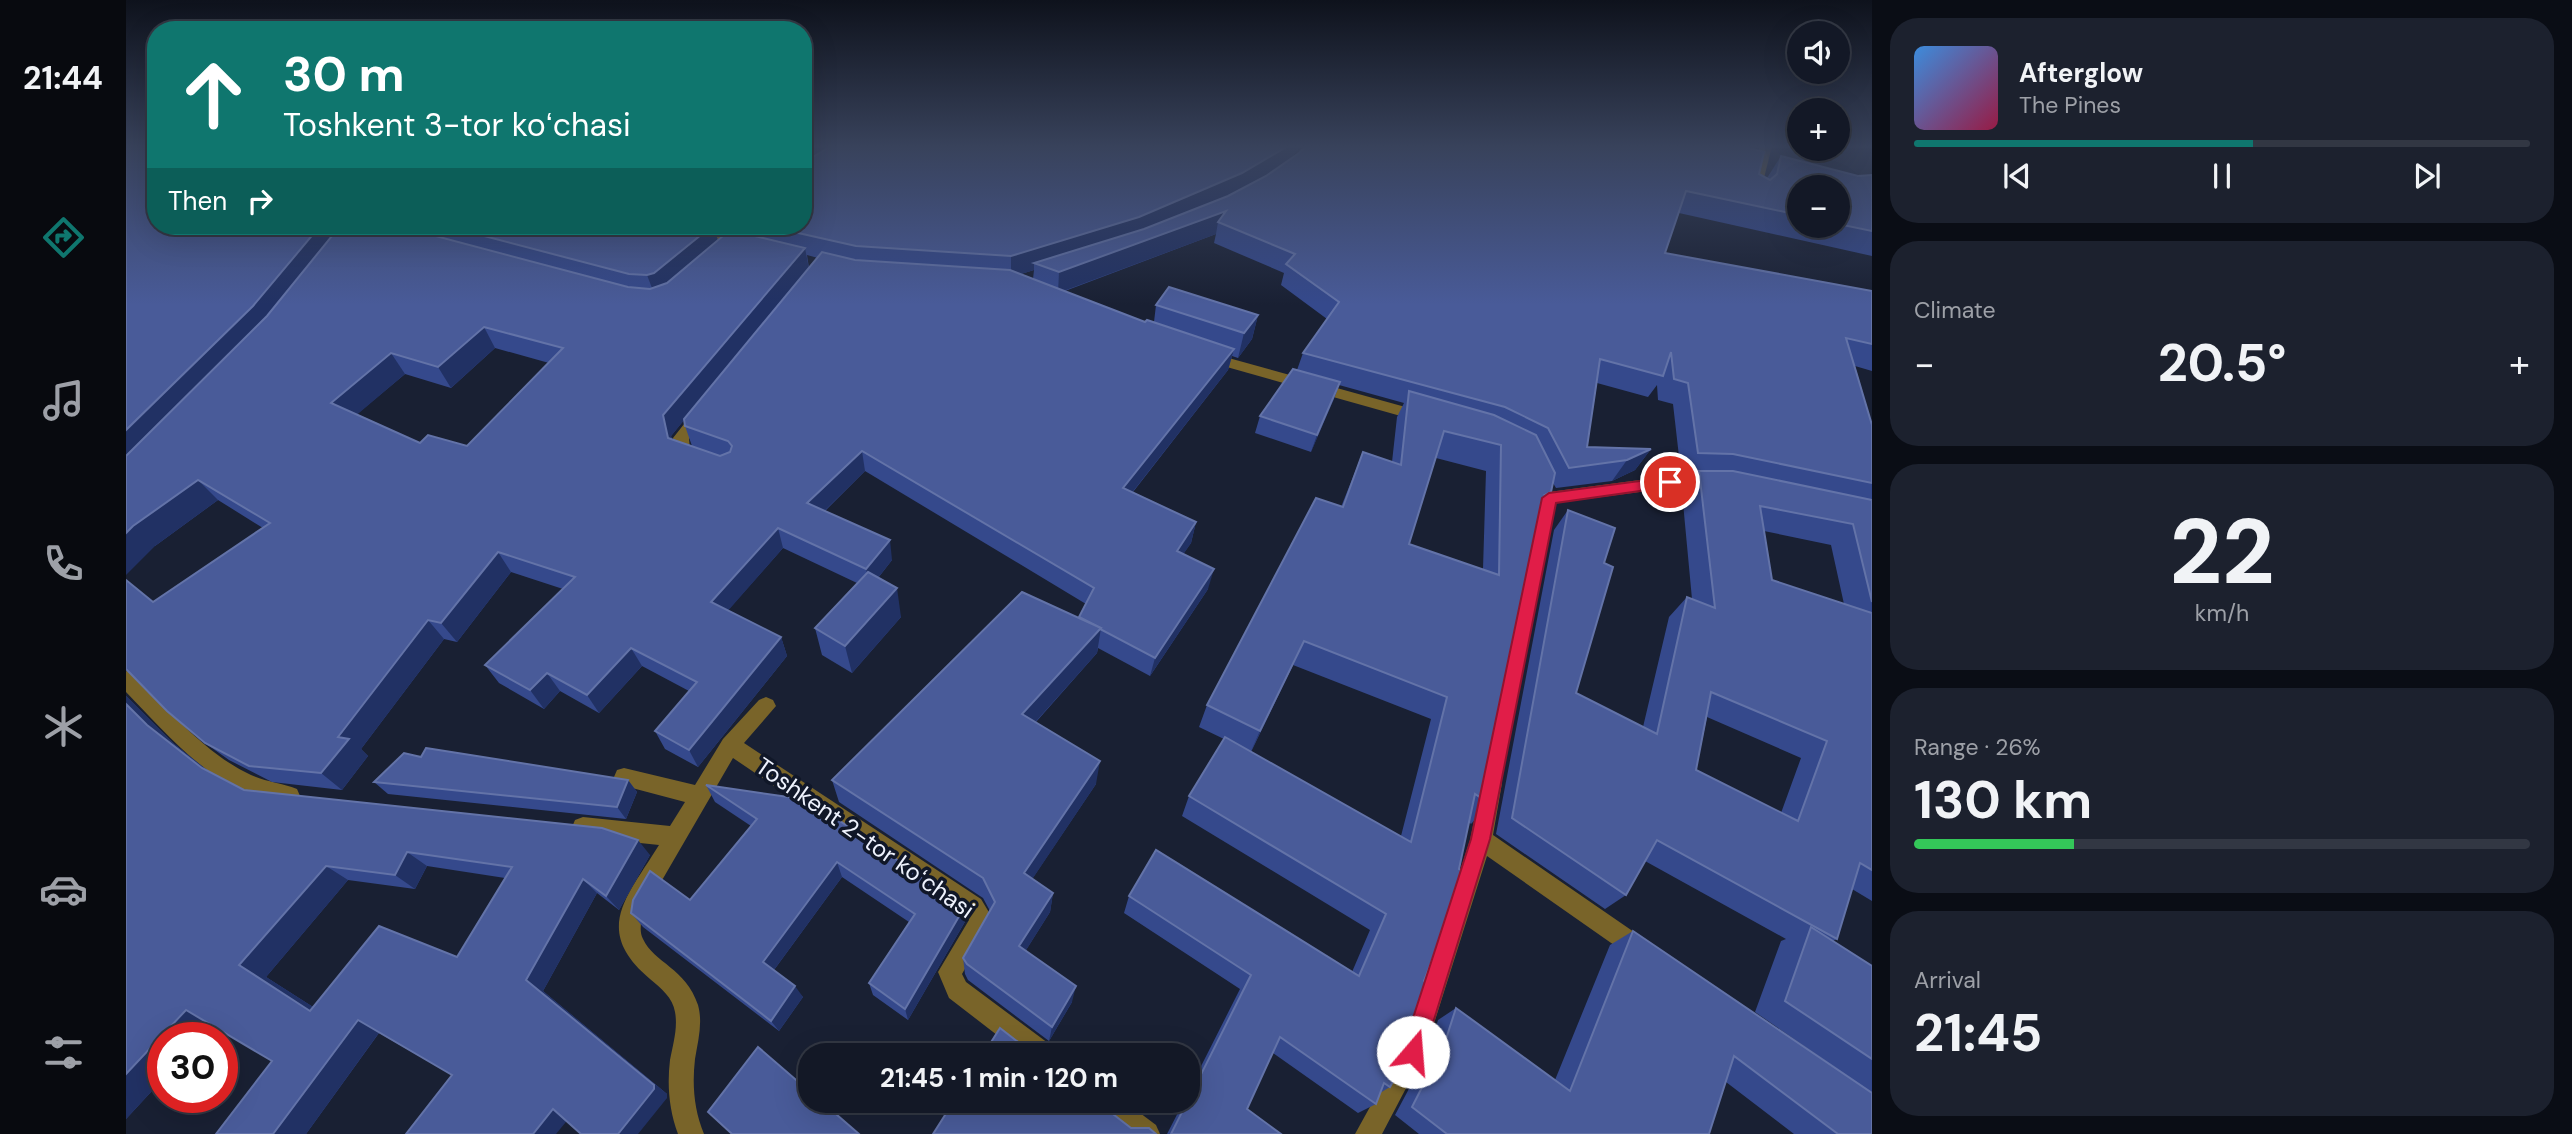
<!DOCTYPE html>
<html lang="en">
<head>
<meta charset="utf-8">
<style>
  body { margin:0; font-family:"DM Sans",sans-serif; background:#1c212e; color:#f1f3f6; height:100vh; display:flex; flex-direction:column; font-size:26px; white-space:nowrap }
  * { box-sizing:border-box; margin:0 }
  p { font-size:23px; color:#9da0a7 }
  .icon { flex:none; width:38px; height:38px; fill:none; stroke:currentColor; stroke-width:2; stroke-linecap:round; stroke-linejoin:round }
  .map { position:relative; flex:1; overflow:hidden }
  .side { display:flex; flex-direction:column; gap:18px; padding:18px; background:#0a0d15; width:700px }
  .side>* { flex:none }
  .top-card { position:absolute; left:21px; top:21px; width:665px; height:214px; border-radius:28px; box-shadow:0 7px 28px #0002,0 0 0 2px #323743; background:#0f766e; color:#fff; overflow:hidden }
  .controls { position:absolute; left:1661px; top:21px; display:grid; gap:14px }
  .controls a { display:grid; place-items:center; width:63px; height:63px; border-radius:50%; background:#131826; box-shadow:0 7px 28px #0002,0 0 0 2px #323743; font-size:35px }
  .speed { position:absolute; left:21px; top:1022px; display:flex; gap:14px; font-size:35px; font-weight:700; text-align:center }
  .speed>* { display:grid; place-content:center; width:91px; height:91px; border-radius:50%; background:#131826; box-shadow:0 7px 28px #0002,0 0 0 2px #323743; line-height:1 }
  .speed .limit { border:10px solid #d22; background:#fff; color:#111 }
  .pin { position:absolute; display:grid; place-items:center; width:60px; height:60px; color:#fff; margin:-30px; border:4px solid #fff; border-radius:50%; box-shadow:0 2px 7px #0007 }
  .me { position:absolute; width:77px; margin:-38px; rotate:18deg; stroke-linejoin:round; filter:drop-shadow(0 0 5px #0008) }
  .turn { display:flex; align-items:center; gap:24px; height:147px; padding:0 21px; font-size:32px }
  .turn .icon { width:91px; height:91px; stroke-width:2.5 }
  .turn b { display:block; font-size:49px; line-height:60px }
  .then { display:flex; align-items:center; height:66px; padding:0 21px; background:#0003; gap:14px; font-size:26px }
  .big { font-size:52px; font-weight:700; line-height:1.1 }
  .side .tile { flex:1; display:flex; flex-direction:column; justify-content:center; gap:10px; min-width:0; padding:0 24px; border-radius:28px; background:#1c212e }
  .side .dial { align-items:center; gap:0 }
  .dial b { font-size:91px; line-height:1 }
  .song { display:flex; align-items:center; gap:21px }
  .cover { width:84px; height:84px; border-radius:10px; background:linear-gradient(135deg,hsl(210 70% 55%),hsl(340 70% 35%)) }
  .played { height:7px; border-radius:4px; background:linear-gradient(90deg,#0f766e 55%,#323743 55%) }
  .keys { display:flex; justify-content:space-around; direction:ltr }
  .heat { display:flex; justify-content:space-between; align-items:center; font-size:38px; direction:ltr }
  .charge { height:10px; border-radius:5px; background:linear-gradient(90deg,#34c759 26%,#323743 0) }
  .trip { position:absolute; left:672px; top:1043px; width:402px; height:70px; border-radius:28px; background:#131826; box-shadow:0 7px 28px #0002,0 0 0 2px #323743; font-weight:700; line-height:70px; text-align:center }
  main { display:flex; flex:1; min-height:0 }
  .menu { display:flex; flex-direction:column; width:126px; justify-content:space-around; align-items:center; background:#080a0f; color:#9da0a7 }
  .menu .icon { width:49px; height:49px }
  .menu .on { color:#0f766e }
  .menu b { font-size:32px; color:#f1f3f6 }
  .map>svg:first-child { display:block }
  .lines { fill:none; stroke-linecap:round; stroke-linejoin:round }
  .minor { fill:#796429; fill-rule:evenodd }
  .wall { fill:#35498c; fill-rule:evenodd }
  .shaded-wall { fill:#213164 }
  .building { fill:#495b99; stroke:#6373a8; stroke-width:2; fill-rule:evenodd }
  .route { fill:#e11d48; stroke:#92132f; stroke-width:2 }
  .labels { text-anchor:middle; stroke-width:7; stroke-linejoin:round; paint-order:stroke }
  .near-street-label { font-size:24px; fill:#eef2fd; stroke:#101728 }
</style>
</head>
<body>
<main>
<nav class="menu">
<b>21:44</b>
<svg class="icon on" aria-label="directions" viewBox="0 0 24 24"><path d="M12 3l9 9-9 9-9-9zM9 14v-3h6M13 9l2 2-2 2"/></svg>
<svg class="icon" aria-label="music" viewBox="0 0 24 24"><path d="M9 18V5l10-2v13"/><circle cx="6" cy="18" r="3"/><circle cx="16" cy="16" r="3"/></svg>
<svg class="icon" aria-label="phone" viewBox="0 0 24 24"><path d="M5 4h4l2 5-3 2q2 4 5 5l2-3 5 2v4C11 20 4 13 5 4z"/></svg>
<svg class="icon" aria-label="climate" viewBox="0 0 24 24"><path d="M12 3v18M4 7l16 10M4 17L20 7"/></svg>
<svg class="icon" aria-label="car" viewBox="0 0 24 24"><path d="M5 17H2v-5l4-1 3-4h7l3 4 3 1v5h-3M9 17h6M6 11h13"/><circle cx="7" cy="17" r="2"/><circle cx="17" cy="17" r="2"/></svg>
<svg class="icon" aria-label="filters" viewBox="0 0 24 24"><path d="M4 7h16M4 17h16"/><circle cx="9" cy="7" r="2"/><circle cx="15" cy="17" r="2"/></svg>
</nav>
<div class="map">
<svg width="1746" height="1134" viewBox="0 0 1746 1134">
  <rect width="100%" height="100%" fill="#192033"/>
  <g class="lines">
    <g class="minor">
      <path d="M 1634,146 L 1646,146 L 1635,190 L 1629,194 L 1623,190 Z"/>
      <path d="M 591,226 L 604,226 L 599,233 L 612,241 L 612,247 C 601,249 589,242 586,232 Z"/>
      <path d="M 1081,352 L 1301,413 L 1304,417 L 1296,422 L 1076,360 L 1074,357 Z"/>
      <path d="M 575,408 L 583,413 L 563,439 L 564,449 L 577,457 L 569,463 L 551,456 L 547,438 L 570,409 Z"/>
      <path d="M 1544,476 L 1587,477 L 1595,483 L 1587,489 L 1544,488 L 1423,504 L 1415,498 L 1423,492 Z"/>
      <path d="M 0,671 L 7,673 C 42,709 78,753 125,775 C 140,782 156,783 171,789 L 174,796 L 171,803 C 162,806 155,804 145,802 C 85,788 41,734 0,692 Z"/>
      <path d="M 640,697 L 647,700 L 650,706 L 618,743 L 855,899 L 867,919 L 836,974 L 840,982 L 926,1046 L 929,1055 L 897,1055 L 823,998 L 812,972 L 843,920 L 839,915 L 607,758 L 517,913 C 515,922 513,931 517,939 C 528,963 560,968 572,1005 C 577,1023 572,1041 569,1059 C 566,1085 568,1110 578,1134 L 552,1134 C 543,1110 541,1085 544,1060 C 547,1044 552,1028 549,1012 C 547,998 535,988 524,979 C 466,930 501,897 533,845 L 457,837 L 449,834 L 446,827 L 449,820 L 457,817 L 544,826 L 559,802 L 491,784 L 488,777 L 491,770 L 498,768 L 569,785 L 597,739 L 633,700 Z"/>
      <path d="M 1366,773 L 1373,776 L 1376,783 L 1367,835 L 1524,943 L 1528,951 L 1524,959 L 1516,963 L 1508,959 L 1361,856 L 1299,1052 L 1256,1134 L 1229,1134 L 1277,1047 L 1344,840 L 1356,783 L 1359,776 Z"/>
      <path d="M 964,1101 L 998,1101 L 1030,1125 L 1034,1134 L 1000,1134 L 968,1110 Z"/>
    </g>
  </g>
  <g class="wall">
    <path d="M 1175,146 L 1164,159 L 1633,174 L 1641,178 L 1655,156 L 1732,176 L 1746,175 L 1746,256 L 1553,213 L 1539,253 L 1746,291 L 1746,371 L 1729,366 L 1746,425 L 1746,901 L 1726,889 L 1711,939 L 1707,941 L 1746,966 L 1746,1093 L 1629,1012 L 1655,941 L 1660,939 L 1519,861 L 1500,895 L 1479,909 L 1370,834 L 1428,530 L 1442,510 L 1478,563 L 1450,693 L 1517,727 L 1543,617 L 1561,597 L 1566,599 L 1556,492 L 1571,474 L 1555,474 L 1547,404 L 1532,400 L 1531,385 L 1522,397 L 1471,383 L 1461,447 L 1525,449 L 1509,470 L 1486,481 L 1430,488 L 1427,483 L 1423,496 L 1364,804 L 1345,824 L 1343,822 L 1298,981 L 1264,1087 L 1254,1093 L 1250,1104 L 1232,1113 L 1147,1053 L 1121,1109 L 1155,1134 L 1041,1134 L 1058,1101 L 1062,1101 L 1062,1092 L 1114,989 L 998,913 L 1003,896 L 1226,972 L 1244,930 L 1056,816 L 1063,796 L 1098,739 L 1073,727 L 1081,705 L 1215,507 L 1237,452 L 1266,462 L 1271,417 L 1278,403 L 1213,385 L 1185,452 L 1129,433 L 1134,416 L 1171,370 L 1177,353 L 1201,319 L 1155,285 L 1158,273 L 1088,243 L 1090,234 L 939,291 L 1019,322 L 1028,322 L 1030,305 L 1132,315 L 1126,339 L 1112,358 L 1106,356 L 1102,370 L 1007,492 L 1070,522 L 1065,543 L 1057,554 L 1082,589 L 1024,676 L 972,648 L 971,653 L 910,722 L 970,784 L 906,879 L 927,893 L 924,912 L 900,950 L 946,1002 L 923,1041 L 842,980 L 839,974 L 837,958 L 864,911 L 857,898 L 713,802 L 706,780 L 953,617 L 960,604 L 739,471 L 699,511 L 766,560 L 752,578 L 775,617 L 726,673 L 696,655 L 689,628 L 731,583 L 657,548 L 602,610 L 655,637 L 661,656 L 572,767 L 539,749 L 529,731 L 563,691 L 516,666 L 473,713 L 434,691 L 418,709 L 373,683 L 359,665 L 437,589 L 385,572 L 331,642 L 318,639 L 235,749 L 242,756 L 216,790 L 146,782 L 103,760 L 79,743 L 27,602 L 137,528 L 92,500 L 29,546 L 30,226 L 589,226 L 588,227 L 592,240 L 602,232 L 601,226 L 677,226 ZM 1673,187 L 1712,187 L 1712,226 L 1673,226 ZM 681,255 L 692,258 L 683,268 ZM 908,270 L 907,279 L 895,274 ZM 369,348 L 423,363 L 341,446 L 294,443 L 231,414 L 279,374 L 325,388 ZM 558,420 L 559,426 L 566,446 L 546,439 L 545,436 ZM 1310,458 L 1360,471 L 1357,569 L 1283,544 ZM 1638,531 L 1705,545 L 1718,604 L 1646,580 ZM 1167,665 L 1305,719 L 1275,836 L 1125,752 ZM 1581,717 L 1675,758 L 1655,813 L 1570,770 Z"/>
    <path d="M 0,696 L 47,743 L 86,774 L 118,790 L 524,855 L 493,910 L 471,893 L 417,991 L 541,1094 L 541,1098 L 441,1121 L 326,1075 L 253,1033 L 180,1134 L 90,1134 L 146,1061 L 85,1025 L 73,1038 L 37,1038 L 37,1079 L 0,1119 ZM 301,866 L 379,878 L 331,957 L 187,1007 L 140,977 L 222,880 L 289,889 Z"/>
    <path d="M 502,780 L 511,792 L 500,819 L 262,794 L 248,782 Z"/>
    <path d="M 580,785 L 839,906 L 840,920 L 782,1020 L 747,995 L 743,983 L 783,922 L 716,877 L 648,970 L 677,997 L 653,1031 L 517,927 L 505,913 L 564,900 L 625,826 L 589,802 Z"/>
    <path d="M 1507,931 L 1746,1134 L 1668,1134 L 1600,1082 L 1583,1134 L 1293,1134 L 1269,1115 L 1302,1053 L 1312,1020 L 1330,1008 L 1429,1080 L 1484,945 Z"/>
  </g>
  <g class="shaded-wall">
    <path d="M 680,146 L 717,146 L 677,171 L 677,148 Z"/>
    <path d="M 1162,146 L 1175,146 L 1158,166 L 1112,194 L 1010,238 L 908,263 L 908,270 L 885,277 L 885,256 Z"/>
    <path d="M 1100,211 L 1092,222 L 1090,234 L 932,293 L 933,272 Z"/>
    <path d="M 194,226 L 223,226 L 0,471 L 0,430 Z"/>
    <path d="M 582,226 L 589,226 L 588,227 L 593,245 L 529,296 L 521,275 Z"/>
    <path d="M 679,248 L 683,269 L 545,436 L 550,458 L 542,438 L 537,415 Z"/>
    <path d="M 1132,315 L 1126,339 L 1112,358 L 1118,333 Z"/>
    <path d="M 358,327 L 369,348 L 325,388 L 312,367 Z"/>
    <path d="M 1108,349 L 1102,370 L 994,508 L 997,488 Z"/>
    <path d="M 265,353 L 279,374 L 220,424 L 205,403 Z"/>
    <path d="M 1214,382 L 1208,399 L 1185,452 L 1191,435 Z"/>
    <path d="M 1525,449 L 1509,470 L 1486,481 L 1501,460 Z"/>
    <path d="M 736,451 L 739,471 L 686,523 L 681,503 Z"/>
    <path d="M 72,480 L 92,500 L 29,546 L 0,575 L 0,533 L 7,526 Z"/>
    <path d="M 1070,522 L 1065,543 L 1046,571 L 1051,551 Z"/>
    <path d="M 652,528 L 657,548 L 593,621 L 585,602 Z"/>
    <path d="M 764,540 L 766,560 L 744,588 L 740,569 Z"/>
    <path d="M 372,552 L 385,572 L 331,642 L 315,623 Z"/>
    <path d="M 1088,569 L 1082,589 L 1024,676 L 1029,658 Z"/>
    <path d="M 771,588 L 775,617 L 726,673 L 719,646 Z"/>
    <path d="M 302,620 L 318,639 L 235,749 L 242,756 L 216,790 L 195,773 L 212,737 Z"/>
    <path d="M 975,628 L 971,653 L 895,738 L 896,714 Z"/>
    <path d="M 655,637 L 661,656 L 572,767 L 563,750 Z"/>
    <path d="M 1178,641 L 1167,665 L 1124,753 L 1134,731 Z"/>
    <path d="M 505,648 L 516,666 L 473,713 L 461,695 Z"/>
    <path d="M 421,673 L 434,691 L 418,709 L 404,690 Z"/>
    <path d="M 0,696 L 47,743 L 100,785 L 76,768 L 21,725 L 0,704 Z"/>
    <path d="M 974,761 L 970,784 L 897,893 L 898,873 Z"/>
    <path d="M 502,780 L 511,792 L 500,819 L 491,807 Z"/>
    <path d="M 512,840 L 524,855 L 493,910 L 480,896 Z"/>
    <path d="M 281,852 L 301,866 L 289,889 L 269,875 Z"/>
    <path d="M 711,862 L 716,877 L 645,974 L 637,962 Z"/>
    <path d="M 200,866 L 222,880 L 140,977 L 209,1021 L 184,1011 L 113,965 Z"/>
    <path d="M 457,879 L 471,893 L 417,991 L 541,1094 L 541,1098 L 512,1134 L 492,1134 L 400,980 Z"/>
    <path d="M 927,893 L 924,912 L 892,963 L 893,946 Z"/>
    <path d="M 839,906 L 840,920 L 782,1020 L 779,1009 Z"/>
    <path d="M 669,986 L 677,997 L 653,1031 L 645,1021 Z"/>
    <path d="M 950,986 L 946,1002 L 923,1041 L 926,1027 Z"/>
    <path d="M 60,1010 L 89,1020 L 73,1038 L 37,1038 L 37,1079 L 0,1119 L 0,1074 Z"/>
    <path d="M 232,1020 L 255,1030 L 180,1134 L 147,1134 Z"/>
    <path d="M 427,1109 L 444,1117 L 430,1134 L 407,1134 Z"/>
  </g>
  <g class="building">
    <path d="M 0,146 L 30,146 L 30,226 L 194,226 L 127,306 L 0,430 Z"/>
    <path d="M 705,146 L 1162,146 L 1116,173 L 1013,217 L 885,256 L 730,246 L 641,226 L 677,226 L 677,163 Z"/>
    <path d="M 1180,146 L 1616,146 L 1638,152 L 1633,174 L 1644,180 L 1651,174 L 1655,156 L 1732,176 L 1746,175 L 1746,231 L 1712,224 L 1712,187 L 1673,187 L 1673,215 L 1560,191 L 1539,253 L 1746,291 L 1746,344 L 1720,338 L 1746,425 L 1746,483 L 1607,454 L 1572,453 L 1562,383 L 1548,379 L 1545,352 L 1537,376 L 1474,359 L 1461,447 L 1525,449 L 1501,460 L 1443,468 L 1422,428 L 1379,407 L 1177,353 L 1213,302 L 1160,264 L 1169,254 L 1092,222 L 1100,211 L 933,272 L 908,263 L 1018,229 L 1102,196 L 1140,176 L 1173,153 Z"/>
    <path d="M 214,226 L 272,226 L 502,287 L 524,289 L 541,283 L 604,230 L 679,248 L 537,415 L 542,438 L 594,456 L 604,452 L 606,446 L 602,441 L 559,426 L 558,419 L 696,252 L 729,260 L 884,270 L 1019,322 L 1021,320 L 1108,349 L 997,488 L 1070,522 L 1051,551 L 1088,569 L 1029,658 L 974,629 L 975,628 L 953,617 L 968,588 L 736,451 L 681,503 L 764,540 L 740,569 L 652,528 L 585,602 L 655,637 L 563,750 L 529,731 L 571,682 L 505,648 L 461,695 L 421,673 L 404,690 L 359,665 L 449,577 L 372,552 L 315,623 L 302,620 L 212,737 L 223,739 L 195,773 L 123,766 L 79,743 L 41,711 L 0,669 L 0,580 L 27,602 L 144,523 L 72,480 L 7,526 L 0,533 L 0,456 L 141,316 ZM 358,327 L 437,348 L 341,446 L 302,435 L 294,443 L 205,403 L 265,353 L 312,367 Z"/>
    <path d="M 320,226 L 586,226 L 528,273 L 521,275 L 503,274 Z"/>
    <path d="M 1043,287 L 1132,315 L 1118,333 L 1030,305 Z"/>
    <path d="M 1167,369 L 1214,382 L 1191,435 L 1134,416 Z"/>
    <path d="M 1283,391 L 1368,415 L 1410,435 L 1429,473 L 1425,492 L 1419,495 L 1424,497 L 1364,804 L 1349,794 L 1333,869 L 1340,873 L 1298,981 L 1308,989 L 1293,1034 L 1264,1087 L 1258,1083 L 1250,1104 L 1154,1037 L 1121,1109 L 1155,1134 L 1045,1134 L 1125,975 L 1003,896 L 1030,850 L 1233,976 L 1260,914 L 1063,796 L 1099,737 L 1285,842 L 1321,697 L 1178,641 L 1134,731 L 1081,705 L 1190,498 L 1217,507 L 1237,452 L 1275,465 ZM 1318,431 L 1375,445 L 1373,575 L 1283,544 Z"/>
    <path d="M 1573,471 L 1607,471 L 1746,500 L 1746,602 L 1727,524 L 1634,506 L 1646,580 L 1746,613 L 1746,870 L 1734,863 L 1711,939 L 1531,840 L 1500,895 L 1386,818 L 1442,510 L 1489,528 L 1478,563 L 1487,567 L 1450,693 L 1531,734 L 1561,597 L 1589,608 ZM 1585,692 L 1701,741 L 1672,821 L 1570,770 Z"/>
    <path d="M 742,572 L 771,588 L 719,646 L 689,628 Z"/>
    <path d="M 896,592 L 975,628 L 896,714 L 974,761 L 898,873 L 927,893 L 893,946 L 950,986 L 926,1027 L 841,964 L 837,958 L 869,902 L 857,878 L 706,780 Z"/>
    <path d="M 0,704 L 21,725 L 76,768 L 118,790 L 476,828 L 512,840 L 480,896 L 457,879 L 400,980 L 528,1085 L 528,1089 L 492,1134 L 455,1134 L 427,1109 L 407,1134 L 280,1134 L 326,1075 L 232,1020 L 147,1134 L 90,1134 L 146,1061 L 60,1010 L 0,1074 ZM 281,852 L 386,867 L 331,957 L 253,926 L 184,1011 L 113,965 L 200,866 L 269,875 Z"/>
    <path d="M 300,748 L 502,780 L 491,807 L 248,782 L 278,753 L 295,757 Z"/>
    <path d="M 580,785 L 683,800 L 839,906 L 779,1009 L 743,983 L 789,914 L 711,862 L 637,962 L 669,986 L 645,1021 L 505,913 L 507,900 L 524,871 L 564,900 L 631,819 Z"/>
    <path d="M 1685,927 L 1746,966 L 1746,1059 L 1659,1001 Z"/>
    <path d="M 1507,931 L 1746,1093 L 1746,1134 L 1712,1134 L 1608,1056 L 1583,1134 L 1321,1134 L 1286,1107 L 1319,1042 L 1330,1008 L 1444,1091 Z"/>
    <path d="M 874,1028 L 896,1045 L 915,1046 L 927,1055 L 857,1055 Z"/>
    <path d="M 632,1047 L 684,1092 L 684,1101 L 695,1101 L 733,1134 L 606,1134 L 582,1112 Z"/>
    <path d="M 828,1101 L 970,1101 L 1005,1128 L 1023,1128 L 1030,1134 L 807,1134 Z"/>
  </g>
  <linearGradient id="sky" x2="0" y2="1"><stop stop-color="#0e121c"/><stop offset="0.48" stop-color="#38425b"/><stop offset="1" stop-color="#38425b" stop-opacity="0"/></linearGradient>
  <rect width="1746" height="305" fill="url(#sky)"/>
  <path class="route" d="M 1544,477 L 1551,482 L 1549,486 L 1430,503 L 1364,839 L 1298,1052 L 1295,1060 L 1287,1063 L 1279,1060 L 1276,1052 L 1345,839 L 1416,498 L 1423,493 Z"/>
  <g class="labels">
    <g class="near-street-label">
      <text transform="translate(739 838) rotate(35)" y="8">Toshkent 2-tor koʻchasi</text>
    </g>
  </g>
</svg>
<div class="controls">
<a><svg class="icon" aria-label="sound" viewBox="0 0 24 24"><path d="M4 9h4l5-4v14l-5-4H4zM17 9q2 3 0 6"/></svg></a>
<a>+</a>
<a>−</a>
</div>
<div class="speed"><div class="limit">30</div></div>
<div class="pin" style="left:1544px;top:482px;background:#d93025"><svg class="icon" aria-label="arrive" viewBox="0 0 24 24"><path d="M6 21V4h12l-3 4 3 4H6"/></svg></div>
<svg class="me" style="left:1287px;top:1052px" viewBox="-20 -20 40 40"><circle r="19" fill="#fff"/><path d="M0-13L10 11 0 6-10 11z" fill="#e11d48"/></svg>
<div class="trip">21:45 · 1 min · 120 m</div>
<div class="top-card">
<div class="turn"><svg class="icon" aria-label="ahead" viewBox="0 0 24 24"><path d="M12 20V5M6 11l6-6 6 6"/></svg><div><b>30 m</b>Toshkent 3-tor koʻchasi</div></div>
<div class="then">Then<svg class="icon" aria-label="right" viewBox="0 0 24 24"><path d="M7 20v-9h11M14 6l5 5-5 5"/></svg></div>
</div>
</div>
<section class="side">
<div class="tile">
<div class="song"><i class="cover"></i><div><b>Afterglow</b><p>The Pines</p></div></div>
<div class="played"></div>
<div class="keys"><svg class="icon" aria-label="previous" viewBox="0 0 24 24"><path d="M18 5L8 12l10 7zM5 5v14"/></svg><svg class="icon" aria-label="pause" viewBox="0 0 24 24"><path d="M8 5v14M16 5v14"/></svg><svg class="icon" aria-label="next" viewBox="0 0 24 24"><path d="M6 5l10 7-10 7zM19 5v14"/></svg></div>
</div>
<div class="tile"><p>Climate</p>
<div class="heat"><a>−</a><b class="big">20.5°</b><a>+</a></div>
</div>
<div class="tile dial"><b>22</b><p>km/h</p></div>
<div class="tile"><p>Range · 26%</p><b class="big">130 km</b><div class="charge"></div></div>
<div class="tile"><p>Arrival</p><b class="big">21:45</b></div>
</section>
</main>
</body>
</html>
